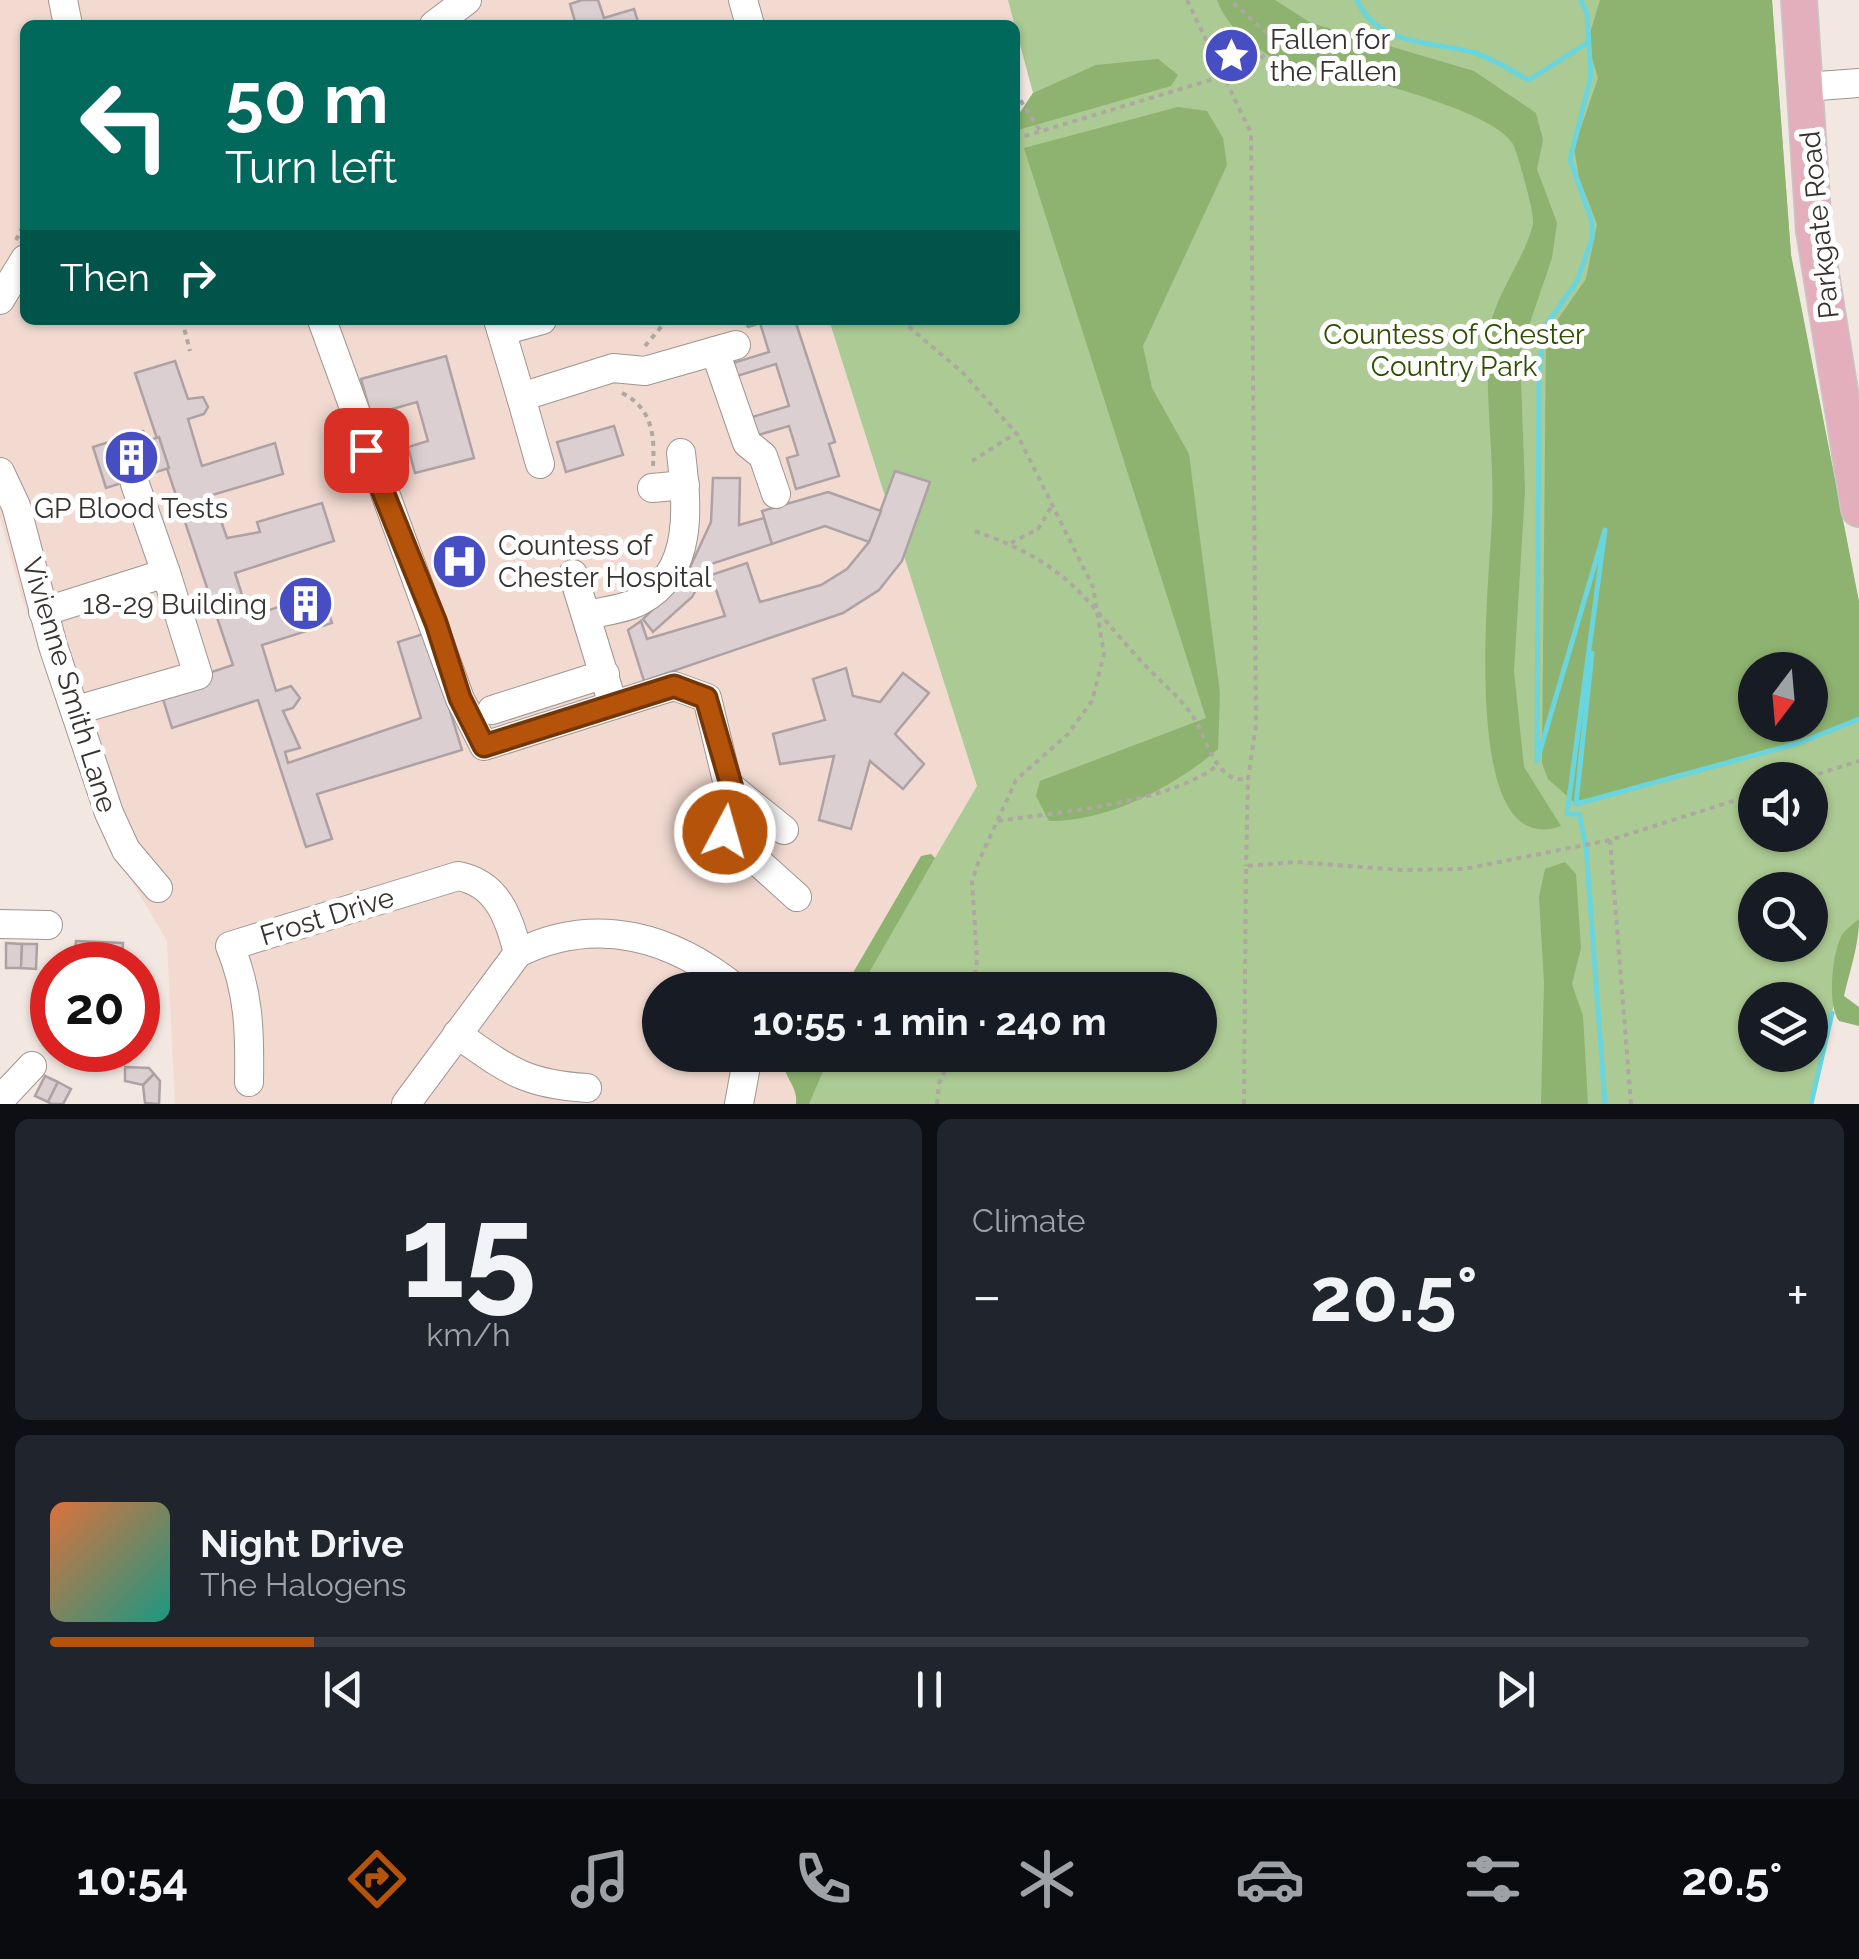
<!DOCTYPE html>
<html lang="en">
<head>
<meta charset="utf-8">
<style>
  body { margin:0; font-family:Raleway,sans-serif; background:#20242c; color:#f1f3f6; height:100vh; display:flex; flex-direction:column; font-size:38px; white-space:nowrap }
  * { box-sizing:border-box; margin:0 }
  p { font-size:32px; color:#9ea1a6 }
  .icon { flex:none; width:55px; height:55px; fill:none; stroke:currentColor; stroke-width:2; stroke-linecap:round; stroke-linejoin:round }
  .map { position:relative; height:1104px; overflow:hidden }
  .details { display:flex; flex-direction:column; gap:15px; padding:15px; background:#0d0f14; flex:1 }
  .details>* { flex:none }
  .hud { position:absolute; left:20px; top:20px; width:1000px; height:305px; border-radius:15px; box-shadow:0 2px 8px #0004; background:#00695c; color:#fff; overflow:hidden }
  .needle { width:65px; rotate:196deg }
  .fabs { position:absolute; left:1738px; top:652px; display:grid; gap:20px }
  .fabs a { display:grid; place-items:center; width:90px; height:90px; border-radius:50%; background:#171b24; box-shadow:0 2px 8px #0004; font-size:50px }
  .speed { position:absolute; left:30px; top:942px; display:flex; gap:20px; font-size:50px; font-weight:700; text-align:center }
  .speed>* { display:grid; place-content:center; width:130px; height:130px; border-radius:50%; background:#171b24; box-shadow:0 2px 8px #0004; line-height:1 }
  .speed .limit { border:15px solid #d22; background:#fff; color:#111 }
  .pin { position:absolute; display:grid; place-items:center; width:85px; height:85px; color:#fff; margin:-42px; border-radius:20px; box-shadow:0 5px 15px #0006 }
  .me { position:absolute; width:110px; margin:-55px; rotate:6deg; stroke-linejoin:round; filter:drop-shadow(0 0 8px #0008) }
  .turn { display:flex; align-items:center; gap:35px; height:210px; padding:0 40px; font-size:45px }
  .turn .icon { width:130px; height:130px; stroke-width:2.5 }
  .turn b { display:block; font-size:70px; line-height:85px }
  .then { display:flex; align-items:center; height:95px; padding:0 40px; background:#0003; gap:20px; font-size:38px }
  .big { font-size:75px; font-weight:700; line-height:1.1 }
  .details .tile { flex:1; display:flex; flex-direction:column; justify-content:center; gap:15px; min-width:0; padding:0 35px; border-radius:15px; background:#20242c }
  .details .dial { align-items:center; gap:0 }
  .dial b { font-size:130px; line-height:1 }
  .song { display:flex; align-items:center; gap:30px }
  .cover { width:120px; height:120px; border-radius:15px; background:linear-gradient(135deg,hsl(20 70% 55%),hsl(170 70% 35%)) }
  .played { height:10px; border-radius:5px; background:linear-gradient(90deg,#b45309 15%,#363941 15%) }
  .keys { display:flex; justify-content:space-around; direction:ltr }
  .heat { display:flex; justify-content:space-between; align-items:center; font-size:55px; direction:ltr }
  .details .tiles { flex:1; display:grid; gap:15px; grid-template-columns:1fr 1fr }
  .tile:last-child { grid-column:span 2 }
  .trip { position:absolute; left:642px; top:972px; width:575px; height:100px; border-radius:50px; background:#171b24; box-shadow:0 2px 8px #0004; font-weight:700; line-height:100px; text-align:center }
  .tabs { display:flex; height:160px; justify-content:space-around; align-items:center; background:#090b0e; color:#9ea1a6 }
  .tabs .icon { width:70px; height:70px }
  .tabs .selected { color:#b45309 }
  .tabs b { font-size:45px; color:#f1f3f6 }
  .map>svg:first-child { display:block }
  .medical { fill:#f2dad1 }
  .green { fill:#acca93; fill-rule:evenodd }
  .forest { fill:#8eb270; fill-rule:evenodd }
  .lines { fill:none; stroke-linecap:round; stroke-linejoin:round }
  .stream { stroke:#6ad5dd; stroke-width:5 }
  .building { fill:#dbcfd2; stroke:#ada1a4; stroke-width:2.5 }
  .minor-casing { stroke:#a09590; stroke-width:30 }
  .major-casing { stroke:#c7c6c5; stroke-width:38 }
  .path { stroke:#afa7a2; stroke-width:4; stroke-dasharray:5 5; stroke-linecap:butt }
  .minor { stroke:#fff; stroke-width:28 }
  .major { stroke:#e4afbc; stroke-width:35 }
  .route-casing { stroke:#753606; stroke-width:25 }
  .route { stroke:#b45309; stroke-width:18 }
  .labels { text-anchor:middle; stroke-width:10; stroke-linejoin:round; paint-order:stroke }
  .poi-label { font-size:28px; fill:#363230; stroke:#fff; text-anchor:start }
  .street-label { font-size:28px; fill:#363230; stroke:#fff }
  .park-label { font-size:28px; fill:#2e4e03; stroke:#fff }
</style>
</head>
<body>
<div class="map">
<svg width="1859" height="1104" viewBox="0 0 1859 1104">
  <rect width="100%" height="100%" fill="#f2e7e1"/>
  <path class="medical" d="M 0,0 L 1008,0 L 1015,25 L 25,25 L 25,320 L 829,320 L 977,786 L 863,982 L 851,972 L 843,990 L 660,990 L 660,1055 L 815,1055 L 796,1104 L 175,1104 L 167,941 L 122,865 L 22,598 L 0,517 Z"/>
  <path class="green" d="M 1008,0 L 1772,0 L 1791,255 L 1859,602 L 1859,927 L 1850,934 L 1811,1104 L 796,1104 L 815,1055 L 1200,1055 L 1200,990 L 843,990 L 851,971 L 863,981 L 977,786 L 829,320 L 1015,320 L 1015,120 L 1033,93 ZM 1755,670 L 1810,670 L 1810,725 L 1755,725 ZM 1755,780 L 1810,780 L 1810,835 L 1755,835 ZM 1755,890 L 1810,890 L 1810,945 L 1755,945 ZM 1755,1000 L 1810,1000 L 1810,1055 L 1755,1055 Z"/>
  <g class="forest">
    <path d="M 1217,0 L 1275,0 L 1311,23 L 1474,71 L 1536,113 L 1543,140 L 1537,169 L 1557,223 L 1552,258 L 1520,352 L 1525,491 L 1514,671 L 1524,767 L 1561,826 C 1455,865 1491,569 1492,518 C 1495,459 1484,395 1489,336 C 1492,297 1524,262 1533,224 C 1535,215 1518,154 1513,144 C 1493,111 1379,85 1340,71 L 1318,79 C 1280,63 1232,41 1217,0 Z"/>
    <path d="M 1600,0 L 1772,0 L 1791,255 L 1859,602 L 1859,719 L 1799,743 L 1576,804 L 1548,779 L 1542,763 L 1546,336 L 1586,279 L 1597,224 L 1579,178 L 1574,148 L 1598,78 L 1587,43 ZM 1755,670 L 1810,670 L 1810,725 L 1755,725 Z"/>
    <path d="M 1158,59 L 1178,75 L 1171,86 L 1018,130 L 1015,120 L 1033,93 L 1096,65 Z"/>
    <path d="M 1178,107 L 1207,111 L 1223,138 L 1227,165 L 1143,346 L 1152,388 L 1189,454 L 1220,693 L 1218,749 C 1174,787 1107,822 1049,821 L 1036,796 L 1040,781 L 1206,718 L 1024,148 Z"/>
    <path d="M 931,854 L 935,858 L 859,990 L 843,990 L 921,856 Z"/>
    <path d="M 1565,862 L 1576,874 L 1581,948 L 1572,984 L 1583,1016 L 1588,1104 L 1541,1104 L 1544,983 L 1539,897 L 1545,869 Z"/>
    <path d="M 1859,919 C 1859,946 1850,969 1844,996 L 1859,1007 L 1859,1026 L 1839,1021 C 1827,1006 1832,953 1842,935 C 1845,930 1854,923 1859,919 Z"/>
    <path d="M 783,1055 L 830,1055 L 809,1104 L 796,1104 C 799,1086 780,1074 783,1055 Z"/>
  </g>
  <g class="lines">
    <g class="stream">
      <path d="M 1357,0 C 1376,45 1432,42 1472,52 C 1491,57 1511,71 1529,80 L 1587,43"/>
      <path d="M 1581,0 L 1587,14 L 1591,76 L 1570,159 L 1592,222 L 1592,239 L 1577,281 L 1544,328 L 1539,372 L 1537,761 L 1605,530 L 1567,814 L 1579,814 L 1586,846 L 1605,1104"/>
      <path d="M 1592,653 L 1576,804 L 1799,743 L 1859,719"/>
      <path d="M 1811,1104 L 1832,1013"/>
    </g>
  </g>
  <g class="building">
    <path d="M 582,0 L 598,0 L 604,18 L 634,9 L 639,25 L 576,25 L 570,4 Z"/>
    <path d="M 745,320 L 795,320 L 835,442 L 829,444 L 839,476 L 796,489 L 787,458 L 798,455 L 789,426 L 758,435 L 752,417 L 789,406 L 776,364 L 737,376 L 733,363 L 769,352 L 760,323 L 748,327 Z"/>
    <path d="M 446,356 L 474,458 L 415,473 L 408,447 L 428,441 L 417,402 L 371,415 L 361,379 Z"/>
    <path d="M 175,361 L 188,399 L 203,397 L 208,407 L 204,414 L 188,419 L 202,466 L 275,443 L 283,474 L 212,495 L 227,538 L 260,532 L 257,522 L 322,503 L 334,541 L 235,573 L 249,617 L 322,592 L 332,623 L 262,645 L 276,691 L 291,686 L 300,698 L 293,708 L 283,711 L 300,748 L 285,752 L 288,763 L 421,718 L 398,642 L 426,633 L 462,750 L 317,794 L 332,839 L 306,847 L 258,700 L 172,728 L 160,689 L 233,665 L 135,373 Z"/>
    <path d="M 614,426 L 623,455 L 566,472 L 557,442 Z"/>
    <path d="M 143,431 L 147,441 L 159,437 L 169,468 L 106,488 L 93,447 Z"/>
    <path d="M 895,471 L 930,482 L 902,561 L 879,590 L 843,613 L 644,681 L 628,630 L 641,621 L 647,639 L 725,616 L 711,575 L 747,563 L 760,602 L 821,585 L 847,569 L 869,542 Z"/>
    <path d="M 713,478 L 740,478 L 739,525 L 764,518 L 772,544 L 711,564 L 692,597 L 653,632 L 643,619 L 686,576 L 711,522 Z"/>
    <path d="M 828,492 L 881,511 L 869,542 L 825,526 L 772,544 L 762,511 Z"/>
    <path d="M 846,668 L 853,696 L 880,702 L 903,673 L 929,693 L 895,734 L 924,764 L 903,789 L 870,761 L 851,829 L 819,820 L 834,756 L 780,764 L 773,734 L 825,720 L 813,679 Z"/>
    <path d="M 76,941 L 123,943 L 122,959 L 75,957 Z"/>
    <path d="M 6,943 L 22,944 L 21,968 L 6,968 Z"/>
    <path d="M 22,944 L 37,944 L 36,969 L 21,968 Z"/>
    <path d="M 125,1067 L 149,1068 L 154,1074 L 143,1085 L 125,1081 Z"/>
    <path d="M 154,1074 L 160,1081 L 159,1104 L 145,1103 L 143,1085 Z"/>
    <path d="M 45,1076 L 58,1082 L 48,1102 L 35,1096 Z"/>
    <path d="M 58,1082 L 71,1089 L 63,1104 L 52,1104 L 48,1102 Z"/>
  </g>
  <g class="lines">
    <defs>
      <g id="minor">
        <path d="M 63,0 L 68,25"/>
        <path d="M 743,0 L 750,25"/>
        <path d="M 434,25 L 467,0"/>
        <path d="M 1805,87 L 1859,83"/>
        <path d="M 0,300 L 25,259"/>
        <path d="M 322,320 L 460,699 L 484,746 L 674,686 L 707,698 L 728,785 L 784,830"/>
        <path d="M 498,320 L 521,397 L 613,368 L 645,371 L 736,345"/>
        <path d="M 502,331 L 542,320"/>
        <path d="M 715,351 L 747,443 L 763,456 L 776,494"/>
        <path d="M 521,397 L 540,464"/>
        <path d="M 0,472 L 16,506 L 53,646 L 109,813 L 126,850 L 158,888"/>
        <path d="M 652,488 L 685,485"/>
        <path d="M 573,574 L 613,705"/>
        <path d="M 43,612 L 166,573 L 135,484"/>
        <path d="M 587,615 C 604,611 625,609 640,601 C 695,572 687,504 681,453"/>
        <path d="M 77,710 L 198,675 L 166,573"/>
        <path d="M 492,710 L 605,674"/>
        <path d="M 732,788 L 722,805 L 725,832 L 797,897"/>
        <path d="M 0,924 L 48,925"/>
        <path d="M 457,1034 C 508,1070 524,1084 587,1088"/>
        <path d="M 249,1082 C 250,1032 249,992 230,946 L 458,876 C 497,883 509,917 518,953"/>
        <path d="M 0,1100 L 32,1066"/>
        <path d="M 406,1104 L 518,953 C 597,914 673,937 738,990"/>
        <path d="M 739,1104 L 748,1055"/>
      </g>
      <path id="major" d="M 1799,0 L 1814,231 L 1859,509"/>
    </defs>
    <use href="#minor" class="minor-casing"/>
    <use href="#major" class="major-casing"/>
    <g class="path">
      <path d="M 1187,0 L 1251,133 L 1256,725 L 1248,779 L 1246,866"/>
      <path d="M 1015,92 L 1041,132"/>
      <path d="M 1015,139 L 1250,68 L 1269,51 L 1270,36 L 1230,0"/>
      <path d="M 16,240 L 25,222"/>
      <path d="M 182,320 L 190,351"/>
      <path d="M 901,320 L 963,373 L 1017,434 L 1093,587 L 1104,654 L 1092,701 L 1067,735 L 1016,780 L 978,863 L 972,881 L 977,959 L 973,990"/>
      <path d="M 645,346 L 667,320"/>
      <path d="M 622,393 C 652,408 655,435 653,466"/>
      <path d="M 972,461 L 1016,433"/>
      <path d="M 975,531 C 1067,564 1078,591 1140,660 C 1156,678 1179,696 1192,715 C 1207,736 1215,785 1248,779"/>
      <path d="M 1011,543 L 1038,529 L 1053,504"/>
      <path d="M 1799,780 L 1859,761"/>
      <path d="M 998,821 C 1059,812 1170,803 1218,765"/>
      <path d="M 1610,840 L 1631,1104"/>
      <path d="M 937,1104 L 939,1083 L 953,1055"/>
      <path d="M 1244,1104 L 1246,866 L 1297,862 L 1401,870 L 1464,869 L 1610,840 L 1755,794"/>
    </g>
    <use href="#minor" class="minor"/>
    <use href="#major" class="major"/>
  </g>
  <g class="lines">
    <defs>
      <path id="route" d="M 366,450 L 436,623 L 460,698 L 484,746 L 674,686 L 706,698 L 732,788 L 722,805 L 725,832"/>
    </defs>
    <use href="#route" class="route-casing"/>
    <use href="#route" class="route"/>
  </g>
  <defs>
    <symbol id="sight-disc" viewBox="-11 -11 22 22"><circle r="9.5" fill="#474ec3" stroke="#fff"/><path d="M0-6L1.8-2.2L6-1.7L2.9 1.2L3.7 5.4L0 3.3L-3.7 5.4L-2.9 1.2L-6-1.7L-1.8-2.2Z" fill="#fff"/></symbol>
    <symbol id="building-disc" viewBox="-11 -11 22 22"><circle r="9.5" fill="#474ec3" stroke="#fff"/><path d="M-4-6H4V6H1V3H-1V6H-4ZM-2.5-4.3h1.7v1.8h-1.7ZM.8-4.3h1.7v1.8H.8ZM-2.5-1h1.7V.8h-1.7ZM.8-1h1.7V.8H.8Z" fill="#fff"/></symbol>
    <symbol id="hospital-disc" viewBox="-11 -11 22 22"><circle r="9.5" fill="#474ec3" stroke="#fff"/><path d="M-5-5h3v3.5h4V-5h3V5h-3V1.5h-4V5h-3Z" fill="#fff"/></symbol>
  </defs>
  <g fill-rule="evenodd">
    <use href="#sight-disc" x="1200" y="24" width="63" height="63"/>
    <use href="#building-disc" x="100" y="426" width="63" height="63"/>
    <use href="#hospital-disc" x="428" y="530" width="63" height="63"/>
    <use href="#building-disc" x="274" y="572" width="63" height="63"/>
  </g>
  <g class="labels">
    <g class="poi-label">
      <text x="1270" y="49">Fallen for<tspan x="1270" dy="32">the Fallen</tspan></text>
      <text x="131" y="518" text-anchor="middle">GP Blood Tests</text>
      <text x="498" y="555">Countess of<tspan x="498" dy="32">Chester Hospital</tspan></text>
      <text x="267" y="614" text-anchor="end">18-29 Building</text>
    </g>
    <g class="street-label">
      <text transform="translate(1819 225) rotate(-96)" y="10">Parkgate Road</text>
      <text transform="translate(70 685) rotate(73)" y="10">Vivienne Smith Lane</text>
      <text transform="translate(327 916) rotate(-17)" y="10">Frost Drive</text>
    </g>
    <g class="park-label">
      <text x="1454" y="344">Countess of Chester<tspan x="1454" dy="32">Country Park</tspan></text>
    </g>
  </g>
</svg>
<div class="fabs">
<a><svg class="needle" viewBox="-14 -14 28 28"><path d="M0-13l5 13h-10z" fill="#e53935"/><path d="M0 13l5-13h-10z" fill="#9ea1a6"/></svg></a>
<a><svg class="icon" aria-label="sound" viewBox="0 0 24 24"><path d="M4 9h4l5-4v14l-5-4H4zM17 9q2 3 0 6"/></svg></a>
<a><svg class="icon" aria-label="search" viewBox="0 0 24 24"><circle cx="10" cy="10" r="6"/><path d="M15 15l6 6"/></svg></a>
<a><svg class="icon" aria-label="layers" viewBox="0 0 24 24"><path d="M12 4l9 5-9 5-9-5zM3 14l9 5 9-5"/></svg></a>
</div>
<div class="speed"><div class="limit">20</div></div>
<div class="pin" style="left:366px;top:450px;background:#d93025"><svg class="icon" aria-label="arrive" viewBox="0 0 24 24"><path d="M6 21V4h12l-3 4 3 4H6"/></svg></div>
<svg class="me" style="left:725px;top:832px" viewBox="-20 -20 40 40"><circle r="17" fill="#b45309" stroke="#fff" stroke-width="3"/><path d="M0-11L8 9 0 5-8 9z" fill="#fff"/></svg>
<div class="trip">10:55 · 1 min · 240 m</div>
<div class="hud">
<div class="turn"><svg class="icon" aria-label="left" viewBox="0 0 24 24"><path d="M17 20v-9H6M10 6l-5 5 5 5"/></svg><div><b>50 m</b>Turn left</div></div>
<div class="then">Then<svg class="icon" aria-label="right" viewBox="0 0 24 24"><path d="M7 20v-9h11M14 6l5 5-5 5"/></svg></div>
</div>
</div>
<section class="details">
<div class="tiles">
<div class="tile dial"><b>15</b><p>km/h</p></div>
<div class="tile"><p>Climate</p>
<div class="heat"><a>−</a><b class="big">20.5°</b><a>+</a></div>
</div>
<div class="tile">
<div class="song"><i class="cover"></i><div><b>Night Drive</b><p>The Halogens</p></div></div>
<div class="played"></div>
<div class="keys"><svg class="icon" aria-label="previous" viewBox="0 0 24 24"><path d="M18 5L8 12l10 7zM5 5v14"/></svg><svg class="icon" aria-label="pause" viewBox="0 0 24 24"><path d="M8 5v14M16 5v14"/></svg><svg class="icon" aria-label="next" viewBox="0 0 24 24"><path d="M6 5l10 7-10 7zM19 5v14"/></svg></div>
</div>
</div>
</section>
<nav class="tabs">
<b>10:54</b>
<svg class="icon selected" aria-label="directions" viewBox="0 0 24 24"><path d="M12 3l9 9-9 9-9-9zM9 14v-3h6M13 9l2 2-2 2"/></svg>
<svg class="icon" aria-label="music" viewBox="0 0 24 24"><path d="M9 18V5l10-2v13"/><circle cx="6" cy="18" r="3"/><circle cx="16" cy="16" r="3"/></svg>
<svg class="icon" aria-label="phone" viewBox="0 0 24 24"><path d="M5 4h4l2 5-3 2q2 4 5 5l2-3 5 2v4C11 20 4 13 5 4z"/></svg>
<svg class="icon" aria-label="climate" viewBox="0 0 24 24"><path d="M12 3v18M4 7l16 10M4 17L20 7"/></svg>
<svg class="icon" aria-label="car" viewBox="0 0 24 24"><path d="M5 17H2v-5l4-1 3-4h7l3 4 3 1v5h-3M9 17h6M6 11h13"/><circle cx="7" cy="17" r="2"/><circle cx="17" cy="17" r="2"/></svg>
<svg class="icon" aria-label="filters" viewBox="0 0 24 24"><path d="M4 7h16M4 17h16"/><circle cx="9" cy="7" r="2"/><circle cx="15" cy="17" r="2"/></svg>
<b>20.5°</b>
</nav>
</body>
</html>
